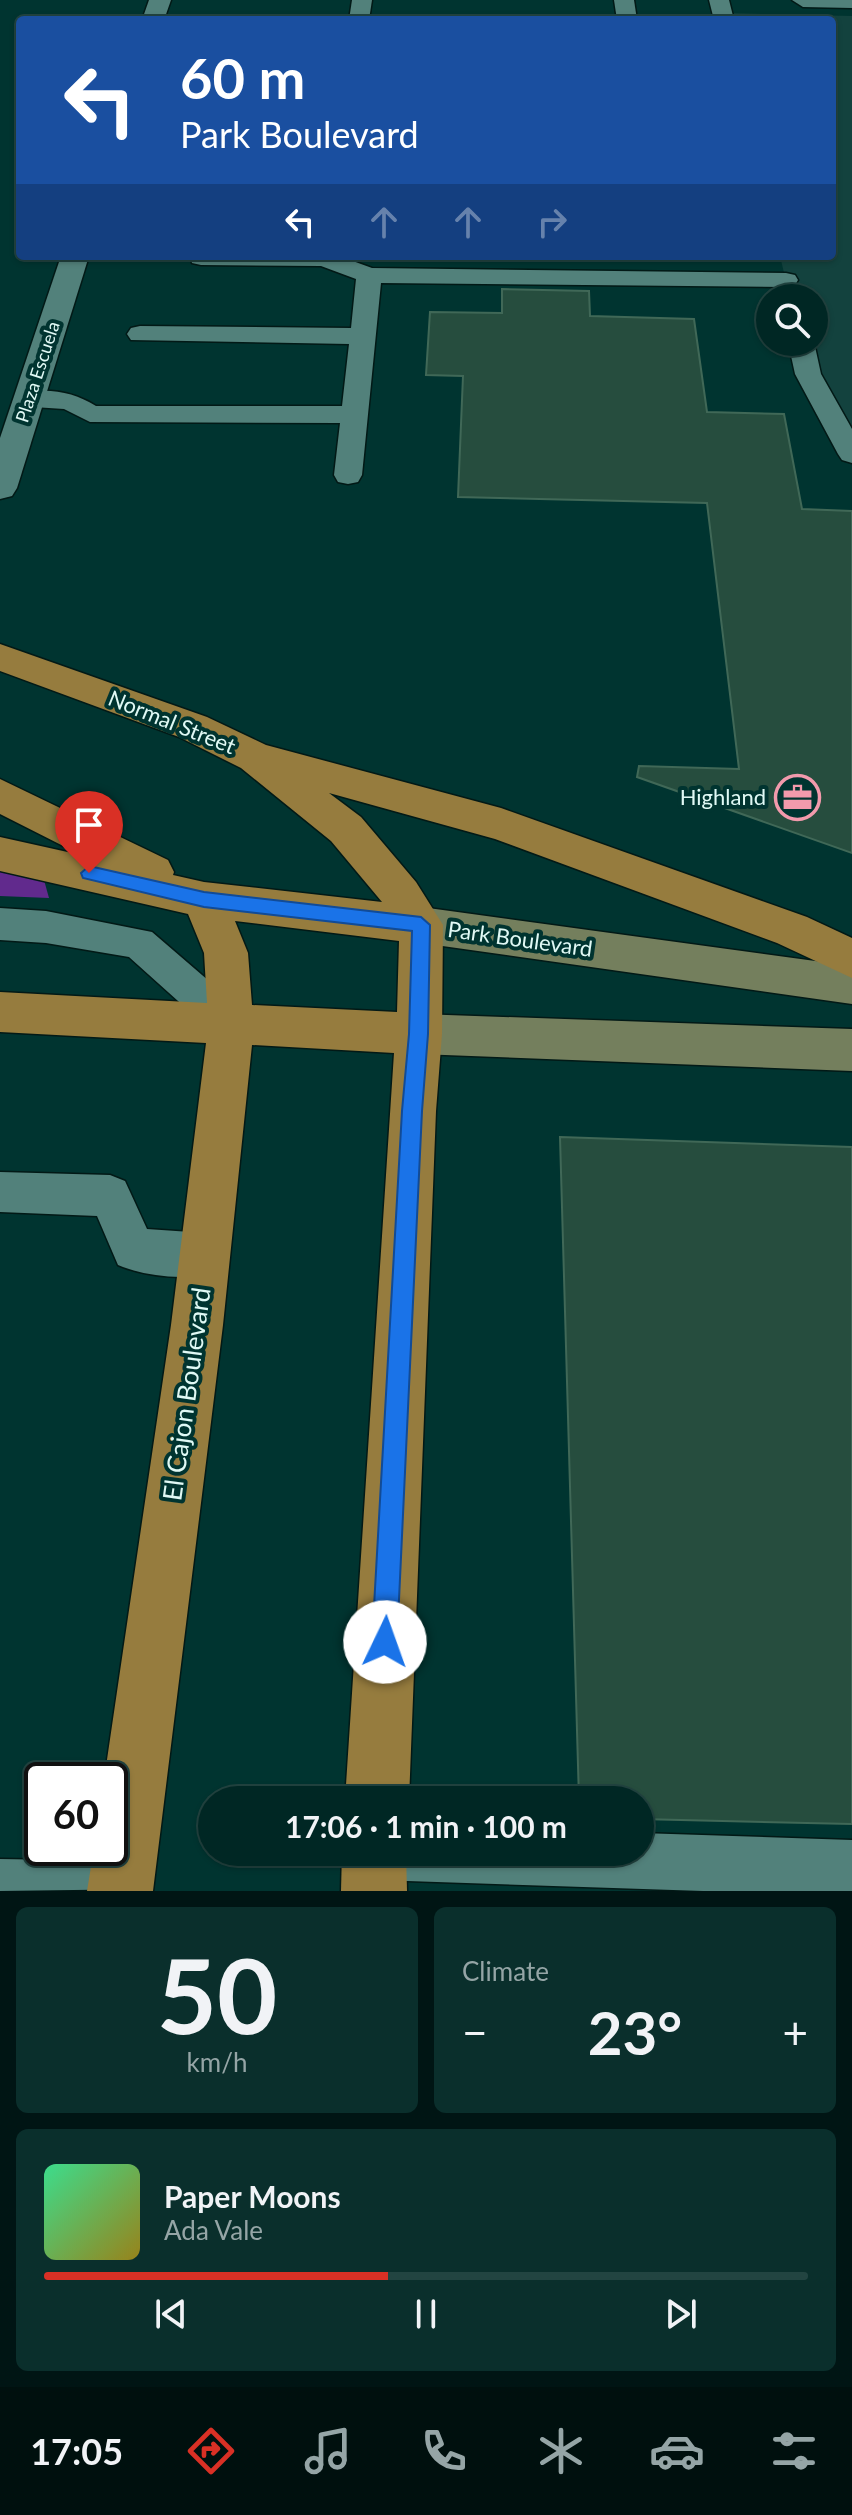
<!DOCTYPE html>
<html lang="en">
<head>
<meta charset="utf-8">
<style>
  body { margin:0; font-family:Lato,sans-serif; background:#0a2f2c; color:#f1f3f6; height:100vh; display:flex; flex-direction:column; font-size:30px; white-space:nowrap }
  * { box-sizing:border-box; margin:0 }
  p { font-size:26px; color:#95a5a6 }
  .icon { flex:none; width:44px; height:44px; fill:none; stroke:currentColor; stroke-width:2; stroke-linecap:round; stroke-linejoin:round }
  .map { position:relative; height:1891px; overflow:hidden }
  .drawer { display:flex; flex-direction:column; gap:16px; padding:16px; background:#001514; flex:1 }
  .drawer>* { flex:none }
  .banner { position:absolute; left:16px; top:16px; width:820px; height:244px; border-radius:8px; box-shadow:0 2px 6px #0004,0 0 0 2px #224441; background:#1a4fa0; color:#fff; overflow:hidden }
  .fabs { position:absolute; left:756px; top:284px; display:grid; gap:16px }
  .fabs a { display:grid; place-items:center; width:72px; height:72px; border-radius:50%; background:#002724; box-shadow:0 2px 6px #0004,0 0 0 2px #224441; font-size:40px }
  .speed { position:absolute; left:24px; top:1762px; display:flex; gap:16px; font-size:40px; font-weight:700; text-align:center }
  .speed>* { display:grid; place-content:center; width:104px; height:104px; border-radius:50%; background:#002724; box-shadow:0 2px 6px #0004,0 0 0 2px #224441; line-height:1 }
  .speed .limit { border:4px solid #111; border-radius:12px; background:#fff; color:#111 }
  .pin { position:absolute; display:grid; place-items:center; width:68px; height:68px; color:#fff; margin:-82px -34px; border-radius:50% 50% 50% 0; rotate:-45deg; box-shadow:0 0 8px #0007 }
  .pin .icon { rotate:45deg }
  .me { position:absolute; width:88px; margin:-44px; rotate:3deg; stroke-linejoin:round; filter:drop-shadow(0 0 6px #0008) }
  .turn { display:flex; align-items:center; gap:28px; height:168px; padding:0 32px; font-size:36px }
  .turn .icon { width:104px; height:104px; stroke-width:2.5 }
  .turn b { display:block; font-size:56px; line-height:68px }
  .lanes { display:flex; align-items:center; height:76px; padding:0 32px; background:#0003; justify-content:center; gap:40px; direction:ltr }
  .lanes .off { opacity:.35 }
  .big { font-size:60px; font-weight:700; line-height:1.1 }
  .drawer .tile { flex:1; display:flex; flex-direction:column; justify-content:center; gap:12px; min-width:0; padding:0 28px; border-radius:12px; background:#0a2f2c }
  .drawer .dial { align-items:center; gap:0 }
  .dial b { font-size:104px; line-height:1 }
  .song { display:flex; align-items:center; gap:24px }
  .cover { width:96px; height:96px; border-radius:12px; background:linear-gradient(135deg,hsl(150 70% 55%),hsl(50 70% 35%)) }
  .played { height:8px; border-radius:4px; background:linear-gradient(90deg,#d93025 45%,#224441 45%) }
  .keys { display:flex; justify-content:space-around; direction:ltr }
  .heat { display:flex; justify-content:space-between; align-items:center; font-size:44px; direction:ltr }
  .drawer .tiles { flex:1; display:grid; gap:16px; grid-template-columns:1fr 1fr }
  .tile:last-child { grid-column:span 2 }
  .trip { position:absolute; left:198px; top:1786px; width:456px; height:80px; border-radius:40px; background:#002724; box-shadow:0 2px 6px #0004,0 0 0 2px #224441; font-weight:700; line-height:80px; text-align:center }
  .tabs { display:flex; height:128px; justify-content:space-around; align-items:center; background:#00100e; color:#95a5a6 }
  .tabs .icon { width:56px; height:56px }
  .tabs .current { color:#d93025 }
  .tabs b { font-size:36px; color:#f1f3f6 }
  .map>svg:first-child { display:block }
  .built { fill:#13423e }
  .green { fill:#612a8d }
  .building { fill:#264d3e; stroke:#406857; stroke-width:2 }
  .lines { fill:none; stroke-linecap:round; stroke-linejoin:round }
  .service-casing { stroke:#021916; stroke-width:3 }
  .minor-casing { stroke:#021916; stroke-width:3 }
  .tertiary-casing { stroke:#021916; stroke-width:3 }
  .secondary-casing { stroke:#021916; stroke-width:3 }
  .primary-casing { stroke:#021916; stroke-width:3 }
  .service { fill:#52817b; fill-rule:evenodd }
  .minor { fill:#52817b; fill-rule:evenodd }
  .tertiary { fill:#52817b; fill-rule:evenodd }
  .secondary { fill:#747f5d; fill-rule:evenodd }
  .primary { fill:#967c3e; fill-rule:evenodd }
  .route { fill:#1a73e8; stroke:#114b97; stroke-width:2 }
  .labels { text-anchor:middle; stroke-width:8; stroke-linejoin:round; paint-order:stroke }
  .far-street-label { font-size:18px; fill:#e0f9f5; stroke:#003430 }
  .street-label { font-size:22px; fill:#e0f9f5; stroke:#003430 }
  .poi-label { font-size:22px; fill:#e0f9f5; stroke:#003430; text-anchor:end }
  .near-street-label { font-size:26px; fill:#e0f9f5; stroke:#003430 }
</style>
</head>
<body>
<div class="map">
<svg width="852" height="1891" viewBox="0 0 852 1891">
  <rect width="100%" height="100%" fill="#003430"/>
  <path class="built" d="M 723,13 L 852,16 L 852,454 L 808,374 L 814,342 L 814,298 L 790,298 L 780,256 L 832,256 L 832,20 L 724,20 Z"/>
  <path class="green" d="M 0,871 L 30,872 L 44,880 L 49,898 L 0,896 Z"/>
  <g class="building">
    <path d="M 502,289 L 589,291 L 590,316 L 694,319 L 707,412 L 784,414 L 802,509 L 852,511 L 852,853 L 637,777 L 639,766 L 739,769 L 707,503 L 458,497 L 463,376 L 426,375 L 430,312 L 502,313 Z"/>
    <path d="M 560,1137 L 852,1147 L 852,1824 L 640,1819 L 640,1800 L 579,1800 Z"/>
  </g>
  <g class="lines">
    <defs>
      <g id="service">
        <path d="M 352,0 L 372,0 L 369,20 L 349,20 Z"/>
        <path d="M 614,0 L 634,0 L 637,20 L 617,20 Z"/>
        <path d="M 709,0 L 729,0 L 734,20 L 714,20 Z"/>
        <path d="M 190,256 L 339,256 L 372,268 L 786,273 L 795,275 L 798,280 L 795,285 L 786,287 L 381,283 L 362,475 L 358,482 L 348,484 L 338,482 L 334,475 L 340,423 L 90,422 L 64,409 L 18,406 L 14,400 L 18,394 C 45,387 73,391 96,406 L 342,406 L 349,344 L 131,340 L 127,334 L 131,328 L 140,326 L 351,328 L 356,279 L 321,266 L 201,265 L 192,263 Z"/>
        <path d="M 788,342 L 814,342 L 821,374 L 852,429 L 852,463 L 842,460 L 838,454 L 795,374 Z"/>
        <path d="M 0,908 L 46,911 L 152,932 L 245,1012 L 251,1024 L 245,1036 L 231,1041 L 217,1036 L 129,957 L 46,943 L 0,940 Z"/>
        <path d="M 0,1172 L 110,1175 L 125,1181 L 147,1229 L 205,1233 L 221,1240 L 227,1255 L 221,1270 C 193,1282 146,1277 118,1265 L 97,1216 L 0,1212 Z"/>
        <path d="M 640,1833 L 852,1840 L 852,1891 L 703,1891 L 378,1880 L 358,1872 L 350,1852 L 640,1852 Z"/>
        <path d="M 0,1859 L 120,1861 L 140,1869 L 148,1889 L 0,1891 Z"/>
      </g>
      <g id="minor">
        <path d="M 149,0 L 171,0 L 164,20 L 142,20 Z"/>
        <path d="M 61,256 L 89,256 L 17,488 L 12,496 L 0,499 L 0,438 Z"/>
      </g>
      <path id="tertiary" d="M 792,0 L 852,0 L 852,8 L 803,7 Z"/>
      <g id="secondary">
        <path d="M 421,907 L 852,966 L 852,1004 L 421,943 L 406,938 L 399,925 L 406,912 Z"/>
        <path d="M 419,1014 L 852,1029 L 852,1071 L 419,1054 L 403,1048 L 396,1034 L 403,1020 Z"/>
      </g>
      <g id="primary">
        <path d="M 0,644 L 207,717 L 266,745 L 501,808 L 807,917 L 852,938 L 852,978 L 777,943 L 495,839 L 329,793 L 361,817 L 416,882 L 443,925 L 442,1034 L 436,1111 L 409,1800 L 345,1800 L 394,1053 L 252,1045 L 223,1325 L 153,1891 L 87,1891 L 94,1848 L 110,1848 L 110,1780 L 104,1780 L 171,1325 L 206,1043 L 0,1032 L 0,992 L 207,1003 L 204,953 L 188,914 L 0,871 L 0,837 L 81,855 L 0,814 L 0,779 L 168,860 L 174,872 L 173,875 L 204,882 L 382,902 L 331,841 L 241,768 L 179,737 L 0,671 ZM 235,921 L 399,941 L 397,1012 L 252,1005 L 248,953 Z"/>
        <path d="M 342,1852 L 406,1852 L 407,1891 L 341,1891 Z"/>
      </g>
    </defs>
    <use href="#service" class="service-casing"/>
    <use href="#minor" class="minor-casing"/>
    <use href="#tertiary" class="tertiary-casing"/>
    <use href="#secondary" class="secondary-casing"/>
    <use href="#primary" class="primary-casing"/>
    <use href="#service" class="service"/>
    <use href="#minor" class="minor"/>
    <use href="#tertiary" class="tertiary"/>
    <use href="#secondary" class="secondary"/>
    <use href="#primary" class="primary"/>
  </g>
  <path class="route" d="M 89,866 L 204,892 L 421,917 L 430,925 L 428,1034 L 422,1111 L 397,1642 L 394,1651 L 385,1655 L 376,1651 L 372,1642 L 402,1111 L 409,1034 L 412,931 L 204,907 L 83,878 L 81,873 Z"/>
  <defs>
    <symbol id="office-ring" viewBox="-11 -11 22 22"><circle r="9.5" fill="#003430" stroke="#f29aac" stroke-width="1.5"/><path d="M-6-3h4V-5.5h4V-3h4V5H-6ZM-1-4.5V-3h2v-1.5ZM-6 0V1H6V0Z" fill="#f29aac"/></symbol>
  </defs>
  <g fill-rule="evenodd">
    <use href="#office-ring" x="772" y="772" width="51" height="51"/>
  </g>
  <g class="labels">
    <g class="far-street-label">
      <text transform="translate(38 372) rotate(-72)" y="6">Plaza Escuela</text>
    </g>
    <g class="street-label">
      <text transform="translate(172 722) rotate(22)" y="8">Normal Street</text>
      <text transform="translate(520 939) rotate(8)" y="8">Park Boulevard</text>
    </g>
    <g class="poi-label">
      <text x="766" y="805">Highland</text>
    </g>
    <g class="near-street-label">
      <text transform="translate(187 1394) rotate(-82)" y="9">El Cajon Boulevard</text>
    </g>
  </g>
</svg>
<div class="fabs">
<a><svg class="icon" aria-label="search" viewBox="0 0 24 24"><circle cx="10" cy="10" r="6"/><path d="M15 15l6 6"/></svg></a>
</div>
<div class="speed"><div class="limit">60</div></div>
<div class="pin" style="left:89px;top:873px;background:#d93025"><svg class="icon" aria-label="arrive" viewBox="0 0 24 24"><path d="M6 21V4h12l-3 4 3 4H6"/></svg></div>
<svg class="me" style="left:385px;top:1642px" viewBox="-20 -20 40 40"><circle r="19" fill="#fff"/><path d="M0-13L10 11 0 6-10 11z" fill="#1a73e8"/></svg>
<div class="trip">17:06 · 1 min · 100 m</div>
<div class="banner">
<div class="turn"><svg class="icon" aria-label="left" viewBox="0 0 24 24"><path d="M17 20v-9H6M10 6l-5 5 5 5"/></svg><div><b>60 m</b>Park Boulevard</div></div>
<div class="lanes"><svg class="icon" aria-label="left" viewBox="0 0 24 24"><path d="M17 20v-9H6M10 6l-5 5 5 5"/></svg><svg class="icon off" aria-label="ahead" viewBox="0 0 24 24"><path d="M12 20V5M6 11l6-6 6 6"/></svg><svg class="icon off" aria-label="ahead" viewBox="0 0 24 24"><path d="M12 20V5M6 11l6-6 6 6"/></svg><svg class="icon off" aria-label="right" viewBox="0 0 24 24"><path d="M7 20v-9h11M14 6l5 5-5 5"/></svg></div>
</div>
</div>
<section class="drawer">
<div class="tiles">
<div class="tile dial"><b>50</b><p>km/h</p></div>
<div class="tile"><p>Climate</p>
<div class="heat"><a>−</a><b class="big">23°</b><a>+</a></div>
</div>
<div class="tile">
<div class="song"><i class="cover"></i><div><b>Paper Moons</b><p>Ada Vale</p></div></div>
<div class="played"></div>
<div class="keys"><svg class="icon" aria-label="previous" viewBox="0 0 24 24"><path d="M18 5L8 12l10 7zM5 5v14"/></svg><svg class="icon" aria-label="pause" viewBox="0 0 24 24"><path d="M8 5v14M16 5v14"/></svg><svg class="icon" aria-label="next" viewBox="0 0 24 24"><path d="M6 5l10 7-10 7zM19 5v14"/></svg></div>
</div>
</div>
</section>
<nav class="tabs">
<b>17:05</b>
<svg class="icon current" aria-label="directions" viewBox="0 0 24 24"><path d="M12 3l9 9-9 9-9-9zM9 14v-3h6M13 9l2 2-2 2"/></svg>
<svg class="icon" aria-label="music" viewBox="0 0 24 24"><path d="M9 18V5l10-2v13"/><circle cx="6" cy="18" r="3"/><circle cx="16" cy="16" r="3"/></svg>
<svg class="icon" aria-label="phone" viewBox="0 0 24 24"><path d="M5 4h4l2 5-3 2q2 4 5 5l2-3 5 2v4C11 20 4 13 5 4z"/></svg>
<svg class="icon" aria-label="climate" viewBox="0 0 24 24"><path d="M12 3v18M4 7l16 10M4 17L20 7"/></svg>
<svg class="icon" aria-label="car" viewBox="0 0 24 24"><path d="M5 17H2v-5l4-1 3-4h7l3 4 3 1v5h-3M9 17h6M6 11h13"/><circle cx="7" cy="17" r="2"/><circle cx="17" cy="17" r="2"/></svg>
<svg class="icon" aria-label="filters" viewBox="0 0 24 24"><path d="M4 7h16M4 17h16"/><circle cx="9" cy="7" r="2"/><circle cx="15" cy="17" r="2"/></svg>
</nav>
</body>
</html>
